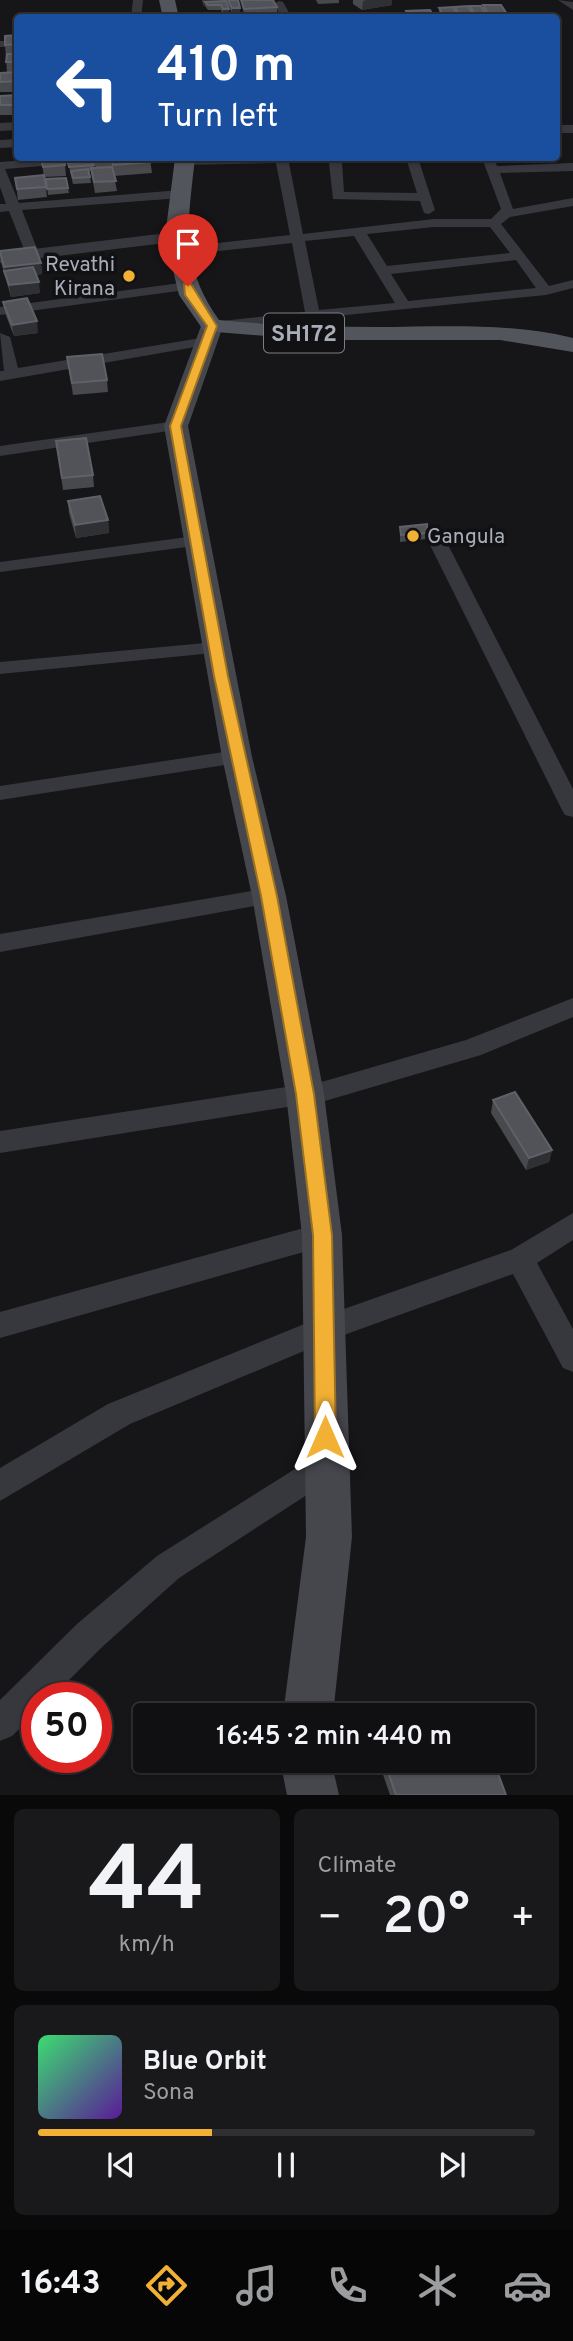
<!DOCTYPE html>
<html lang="en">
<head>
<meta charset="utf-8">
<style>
  body { margin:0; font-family:Overpass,sans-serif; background:#19191b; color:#f1f3f6; height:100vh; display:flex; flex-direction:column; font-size:26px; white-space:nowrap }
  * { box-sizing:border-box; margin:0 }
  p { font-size:23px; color:#9c9d9f }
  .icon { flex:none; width:38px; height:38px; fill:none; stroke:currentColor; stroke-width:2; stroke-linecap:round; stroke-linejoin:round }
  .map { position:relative; height:1795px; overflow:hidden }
  .sheet { display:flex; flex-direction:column; gap:14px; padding:14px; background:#09090a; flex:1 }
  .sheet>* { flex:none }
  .top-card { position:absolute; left:14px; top:14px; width:546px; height:147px; border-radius:7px; box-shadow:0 2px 5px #0004,0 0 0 2px #303032; background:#1a4fa0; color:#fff; overflow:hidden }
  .speed { position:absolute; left:21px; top:1682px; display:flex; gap:14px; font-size:35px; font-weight:700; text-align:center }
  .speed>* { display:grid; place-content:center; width:91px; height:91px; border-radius:50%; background:#101012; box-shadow:0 2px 5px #0004,0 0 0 2px #303032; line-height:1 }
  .speed .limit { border:10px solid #d22; background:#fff; color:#111 }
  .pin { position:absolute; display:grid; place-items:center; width:60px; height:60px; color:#fff; margin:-72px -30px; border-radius:50% 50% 50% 0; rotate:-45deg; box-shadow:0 0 7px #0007 }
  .pin .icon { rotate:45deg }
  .me { position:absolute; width:77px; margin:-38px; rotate:0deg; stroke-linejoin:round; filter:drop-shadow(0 0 5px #0008) }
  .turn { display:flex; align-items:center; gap:24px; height:147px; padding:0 28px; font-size:32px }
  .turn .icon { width:91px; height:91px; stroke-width:2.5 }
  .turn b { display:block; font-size:49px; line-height:60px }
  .big { font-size:52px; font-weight:600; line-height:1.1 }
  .sheet .widget { flex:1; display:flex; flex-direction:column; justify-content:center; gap:10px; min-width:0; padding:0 24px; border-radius:10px; background:#19191b }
  .sheet .dial { align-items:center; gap:0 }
  .dial b { font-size:91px; line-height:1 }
  .song { display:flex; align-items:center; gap:21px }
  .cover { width:84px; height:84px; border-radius:10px; background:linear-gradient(135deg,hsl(140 70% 55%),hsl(270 70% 35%)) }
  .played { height:7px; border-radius:4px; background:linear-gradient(90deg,#f2b134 35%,#303032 35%) }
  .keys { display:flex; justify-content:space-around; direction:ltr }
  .heat { display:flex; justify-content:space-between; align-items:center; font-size:38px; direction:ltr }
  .sheet .tiles { flex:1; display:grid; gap:14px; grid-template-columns:1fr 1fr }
  .widget:last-child { grid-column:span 2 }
  .trip { position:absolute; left:133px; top:1703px; width:402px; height:70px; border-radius:7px; background:#101012; box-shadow:0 2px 5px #0004,0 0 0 2px #303032; font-weight:600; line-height:70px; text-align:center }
  .dock { display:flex; height:112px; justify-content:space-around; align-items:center; background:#060607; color:#9c9d9f }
  .dock .icon { width:49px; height:49px }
  .dock .active { color:#f2b134 }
  .dock b { font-size:32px; color:#f1f3f6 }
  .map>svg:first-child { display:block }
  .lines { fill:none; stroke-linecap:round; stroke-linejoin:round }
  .minor { fill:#37383d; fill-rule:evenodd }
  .tertiary { fill:#37383d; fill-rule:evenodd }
  .secondary { fill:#45474d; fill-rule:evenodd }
  .primary { fill:#53555c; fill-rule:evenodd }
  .wall { fill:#47494d }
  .shaded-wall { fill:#2f3033 }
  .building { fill:#525359; stroke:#5f6168; stroke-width:2 }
  .route { fill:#f2b134; stroke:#9d7322; stroke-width:2 }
  .poi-dot { fill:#f2b134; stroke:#111113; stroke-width:2.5 }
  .labels { text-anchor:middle; stroke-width:7; stroke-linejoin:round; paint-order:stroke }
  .far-poi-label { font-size:21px; fill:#a8adb8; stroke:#111113; text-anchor:end }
  .shield { fill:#111113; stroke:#7b7e86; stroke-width:2 }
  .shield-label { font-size:23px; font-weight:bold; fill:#a8adb8 }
</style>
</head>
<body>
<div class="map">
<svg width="573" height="1795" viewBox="0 0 573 1795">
  <rect width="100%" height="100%" fill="#161618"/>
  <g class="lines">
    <g class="minor">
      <path d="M 133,0 L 143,0 L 141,18 L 131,18 Z"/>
      <path d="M 558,0 L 573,2 L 573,10 Z"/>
      <path d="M 279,1 L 283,2 L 292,18 L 282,18 L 274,4 Z"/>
      <rect x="0" y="41" width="18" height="6"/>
      <path d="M 18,122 L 18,130 L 0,131 L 0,123 Z"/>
      <rect x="556" y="125" width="17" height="8"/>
      <path d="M 18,139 L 18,147 L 0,148 L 0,140 Z"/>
      <path d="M 54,158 L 96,158 L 90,162 L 5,169 L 19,203 L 181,190 L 187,194 L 181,198 L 22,210 L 39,254 L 27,257 L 9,211 L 0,212 L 0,204 L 6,204 L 0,187 L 0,162 Z"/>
      <path d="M 184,158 L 404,158 L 398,162 L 342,162 L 344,192 L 417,193 L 406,158 L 418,158 L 435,210 L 429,214 L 424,213 L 420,201 L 333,199 L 329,163 L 289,163 L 303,234 L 434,219 L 491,219 L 501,209 L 482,158 L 494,158 L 497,166 L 573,163 L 573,171 L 500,173 L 513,209 L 573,198 L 573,206 L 510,217 L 501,224 L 549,286 L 573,280 L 573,288 L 546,295 L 207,329 L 207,323 L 212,322 L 305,312 L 292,243 L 182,255 L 175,251 L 182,247 L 290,235 L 276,163 L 185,165 L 179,161 ZM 434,227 L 490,227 L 510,253 L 387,266 L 367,234 ZM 354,236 L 395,303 L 319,310 L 305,241 ZM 516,260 L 536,288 L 408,301 L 391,274 Z"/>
      <path d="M 188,282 L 193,283 L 193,289 L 0,315 L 0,307 Z"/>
      <path d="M 0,333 L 10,337 L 18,368 L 207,337 L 214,341 L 207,345 L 0,381 L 0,371 L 4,371 Z"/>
      <path d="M 176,421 L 182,423 L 182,429 L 0,456 L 0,446 Z"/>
      <path d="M 433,528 L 442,533 L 573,789 L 573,817 L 565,815 L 562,810 L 424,533 Z"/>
      <path d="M 195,536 L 201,537 L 204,541 L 201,545 L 0,572 L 0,562 Z"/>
      <path d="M 216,642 L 223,644 L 226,648 L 223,652 L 0,674 L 0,662 Z"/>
      <path d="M 237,750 L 244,752 L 247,757 L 244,762 L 0,800 L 0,786 Z"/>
      <path d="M 269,888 L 277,890 L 280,896 L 277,902 L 0,952 L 0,934 Z"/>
      <path d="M 573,998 L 573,1017 L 481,1055 L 325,1101 L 0,1153 L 0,1131 L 325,1081 L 466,1040 Z"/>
      <path d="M 573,1213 L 573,1240 L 537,1263 L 573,1329 L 573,1372 L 563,1368 L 513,1274 L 330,1340 L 130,1424 L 0,1501 L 0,1468 L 108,1404 L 324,1316 L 511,1250 Z"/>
      <path d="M 322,1223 L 332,1226 L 336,1235 L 332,1244 L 0,1338 L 0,1312 Z"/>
      <path d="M 325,1450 L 336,1454 L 340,1465 L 336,1476 L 179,1578 L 101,1648 L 51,1698 L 37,1698 L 37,1712 L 12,1736 L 0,1741 L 0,1700 L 77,1624 L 157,1556 Z"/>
    </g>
    <path class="tertiary" d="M 176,232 L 182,233 L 185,237 L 182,241 L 0,263 L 0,253 Z"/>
    <g class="secondary">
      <path d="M 212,320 L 223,326 L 188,426 L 252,757 L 286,896 L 324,1094 L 342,1235 L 352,1537 L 333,1715 L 283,1715 L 306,1537 L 302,1235 L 286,1094 L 252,896 L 222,757 L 164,426 L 201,326 Z"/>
      <path d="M 280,1760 L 331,1760 L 339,1795 L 287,1795 Z"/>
    </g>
    <g class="primary">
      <path d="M 159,0 L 175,0 L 179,18 L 163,18 Z"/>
      <path d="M 175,158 L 195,158 C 188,222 179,264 219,320 C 271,325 323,327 375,327 C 442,327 507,322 573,338 L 573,352 L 500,340 L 315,340 L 204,331 L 179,295 L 165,237 Z"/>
    </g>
  </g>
  <g class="wall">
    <path d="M 202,0 L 239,0 L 240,13 L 232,13 L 228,4 L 227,4 L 229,14 L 223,14 L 221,10 L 208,10 L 205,6 L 204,6 Z"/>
    <path d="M 241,0 L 277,7 L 277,12 L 244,14 Z"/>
    <path d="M 316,0 L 339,0 L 339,3 L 318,4 Z"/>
    <path d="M 353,0 L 392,0 L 392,5 L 362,10 L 353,4 Z"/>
    <path d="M 483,5 L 507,14 L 507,16 L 519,18 L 487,18 L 486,16 L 486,18 L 442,18 L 439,13 L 439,8 L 455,9 L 455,7 L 470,9 L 470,6 L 483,9 Z"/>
    <path d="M 18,35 L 18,72 L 7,72 L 5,45 Z"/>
    <path d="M 18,72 L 18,92 L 0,92 L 0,73 Z"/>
    <path d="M 18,95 L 18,115 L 0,115 L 0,96 Z"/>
    <path d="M 41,158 L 65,165 L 66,176 L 44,177 Z"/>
    <path d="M 67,158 L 92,158 L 94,168 L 96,168 L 93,158 L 150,158 L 152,173 L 114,176 L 117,191 L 95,193 L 91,171 L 89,171 L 91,183 L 73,184 Z"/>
    <rect x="232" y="158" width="23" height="2"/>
    <path d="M 44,175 L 47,197 L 18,200 L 15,178 Z"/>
    <path d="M 46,179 L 68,188 L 69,193 L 48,195 Z"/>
    <path d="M 0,251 L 41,263 L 42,274 L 36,275 L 40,293 L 11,297 L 1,262 Z"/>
    <path d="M 3,302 L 38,333 L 14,336 L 5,313 Z"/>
    <path d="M 67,357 L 107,380 L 108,392 L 73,395 Z"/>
    <path d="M 56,441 L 93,475 L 94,487 L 63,490 Z"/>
    <path d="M 68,501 L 108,520 L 109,533 L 76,538 L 69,513 Z"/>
    <path d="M 400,527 L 427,533 L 426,539 L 400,542 Z"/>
    <path d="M 493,1100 L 552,1150 L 549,1162 L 526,1170 L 491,1113 Z"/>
    <path d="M 380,1760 L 493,1760 L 506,1795 L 390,1795 L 379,1763 Z"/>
  </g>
  <g class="shaded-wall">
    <path d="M 203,0 L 239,0 L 228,0 L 228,4 L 208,5 L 205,2 L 205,6 L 204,6 Z"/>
    <path d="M 367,0 L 392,0 L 392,5 L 362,10 L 363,1 Z"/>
    <rect x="232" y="8" width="8" height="5"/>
    <rect x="223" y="9" width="6" height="5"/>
    <path d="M 41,263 L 42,274 L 7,278 L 4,267 Z"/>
    <path d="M 39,282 L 40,293 L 11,297 L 9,285 Z"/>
    <path d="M 37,321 L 38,333 L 14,336 L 12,325 Z"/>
    <path d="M 108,520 L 109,533 L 76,538 L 75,525 Z"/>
    <path d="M 552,1150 L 549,1162 L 526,1170 L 529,1158 Z"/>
  </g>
  <g class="building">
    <path d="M 228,0 L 238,0 L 240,8 L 232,8 Z"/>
    <path d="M 241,0 L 273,0 L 277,7 L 244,9 Z"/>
    <path d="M 226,1 L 229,9 L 223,9 L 221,5 L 208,5 L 205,2 Z"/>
    <path d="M 483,5 L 501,5 L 507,14 L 488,14 Z"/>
    <path d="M 468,6 L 474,16 L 460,16 L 455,7 Z"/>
    <path d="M 470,6 L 481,6 L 486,15 L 476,15 Z"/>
    <path d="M 453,7 L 459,17 L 445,18 L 439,8 Z"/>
    <path d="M 430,10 L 434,17 L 410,18 L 406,11 Z"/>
    <path d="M 401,13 L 404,18 L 378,18 L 377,14 Z"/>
    <path d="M 517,15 L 519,18 L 503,18 L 502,16 Z"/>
    <path d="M 18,35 L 18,44 L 5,45 L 5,36 Z"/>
    <path d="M 7,54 L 18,54 L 18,62 L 6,62 Z"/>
    <path d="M 18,72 L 18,81 L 0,82 L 0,73 Z"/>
    <path d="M 18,95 L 18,105 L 0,105 L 0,96 Z"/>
    <path d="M 18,140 L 18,151 L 17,151 L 13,141 Z"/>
    <path d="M 41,158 L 63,158 L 65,165 L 43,167 Z"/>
    <path d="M 67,158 L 92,158 L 94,165 L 69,167 Z"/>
    <path d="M 94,158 L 115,158 L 111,158 L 111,161 L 95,162 Z"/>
    <path d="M 111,158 L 150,158 L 152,162 L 113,165 Z"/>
    <path d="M 112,167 L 116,181 L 94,182 L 91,168 Z"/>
    <path d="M 88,169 L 90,177 L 73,178 L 71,171 Z"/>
    <path d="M 44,175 L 46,187 L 17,189 L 15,178 Z"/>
    <path d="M 66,178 L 68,188 L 47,189 L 46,179 Z"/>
    <path d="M 35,247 L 41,263 L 4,267 L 0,251 Z"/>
    <path d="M 33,267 L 39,282 L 9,285 L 4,271 Z"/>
    <path d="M 27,298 L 37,321 L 12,325 L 3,302 Z"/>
    <path d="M 102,354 L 107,380 L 72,383 L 67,357 Z"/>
    <path d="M 86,438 L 93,475 L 62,478 L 56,441 Z"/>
    <path d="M 100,496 L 108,520 L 75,525 L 68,501 Z"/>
    <path d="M 427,524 L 427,533 L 401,535 L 400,527 Z"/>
    <path d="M 515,1092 L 552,1150 L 529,1158 L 493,1100 Z"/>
    <path d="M 384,1760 L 493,1760 L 506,1795 L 396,1795 Z"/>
  </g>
  <path class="route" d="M 184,284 L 191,284 L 217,326 L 181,426 L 228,676 L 277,896 L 314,1094 L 332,1235 L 336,1437 L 333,1445 L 325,1448 L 318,1445 L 315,1437 L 313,1235 L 296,1094 L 261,896 L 214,676 L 170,426 L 207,326 L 185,295 Z"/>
  <g class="poi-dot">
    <circle cx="129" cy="276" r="7"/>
    <circle cx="413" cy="536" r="7"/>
  </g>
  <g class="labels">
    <g class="far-poi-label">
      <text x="115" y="271">Revathi<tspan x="115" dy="24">Kirana</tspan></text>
      <text x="427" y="543" text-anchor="start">Gangula</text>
    </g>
    <rect class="shield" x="264" y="313.5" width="80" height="39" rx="5"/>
    <g class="shield-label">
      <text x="304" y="341">SH172</text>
    </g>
  </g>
</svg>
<div class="speed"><div class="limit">50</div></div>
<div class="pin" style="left:188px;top:286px;background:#d93025"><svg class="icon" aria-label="arrive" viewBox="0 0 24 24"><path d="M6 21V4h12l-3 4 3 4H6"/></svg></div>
<svg class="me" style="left:325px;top:1437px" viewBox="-20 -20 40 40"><path d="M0-17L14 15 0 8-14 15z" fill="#f2b134" stroke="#fff" stroke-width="4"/></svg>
<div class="trip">16:45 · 2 min · 440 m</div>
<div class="top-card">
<div class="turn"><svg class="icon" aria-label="left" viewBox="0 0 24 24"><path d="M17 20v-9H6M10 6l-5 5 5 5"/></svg><div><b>410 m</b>Turn left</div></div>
</div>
</div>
<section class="sheet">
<div class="tiles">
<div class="widget dial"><b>44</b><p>km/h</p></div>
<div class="widget"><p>Climate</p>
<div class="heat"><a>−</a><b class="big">20°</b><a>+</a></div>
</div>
<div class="widget">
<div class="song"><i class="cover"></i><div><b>Blue Orbit</b><p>Sona</p></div></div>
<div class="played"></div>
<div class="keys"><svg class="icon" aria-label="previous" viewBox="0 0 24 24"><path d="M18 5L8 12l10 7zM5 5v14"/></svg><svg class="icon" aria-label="pause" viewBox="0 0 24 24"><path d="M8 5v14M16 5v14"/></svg><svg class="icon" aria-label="next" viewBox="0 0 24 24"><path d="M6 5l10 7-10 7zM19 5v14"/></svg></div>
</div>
</div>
</section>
<nav class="dock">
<b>16:43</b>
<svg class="icon active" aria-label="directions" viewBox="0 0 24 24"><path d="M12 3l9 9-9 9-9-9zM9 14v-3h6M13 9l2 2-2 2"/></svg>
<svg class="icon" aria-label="music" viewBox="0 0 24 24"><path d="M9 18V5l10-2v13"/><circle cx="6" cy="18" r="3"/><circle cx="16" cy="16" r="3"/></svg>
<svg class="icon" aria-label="phone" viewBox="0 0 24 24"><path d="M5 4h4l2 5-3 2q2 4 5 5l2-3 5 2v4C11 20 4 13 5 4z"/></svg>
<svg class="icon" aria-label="climate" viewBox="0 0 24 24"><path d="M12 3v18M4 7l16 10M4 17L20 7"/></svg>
<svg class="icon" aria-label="car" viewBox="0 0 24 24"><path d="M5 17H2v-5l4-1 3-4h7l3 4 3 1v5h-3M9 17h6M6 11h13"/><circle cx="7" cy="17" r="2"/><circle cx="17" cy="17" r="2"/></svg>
</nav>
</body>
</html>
